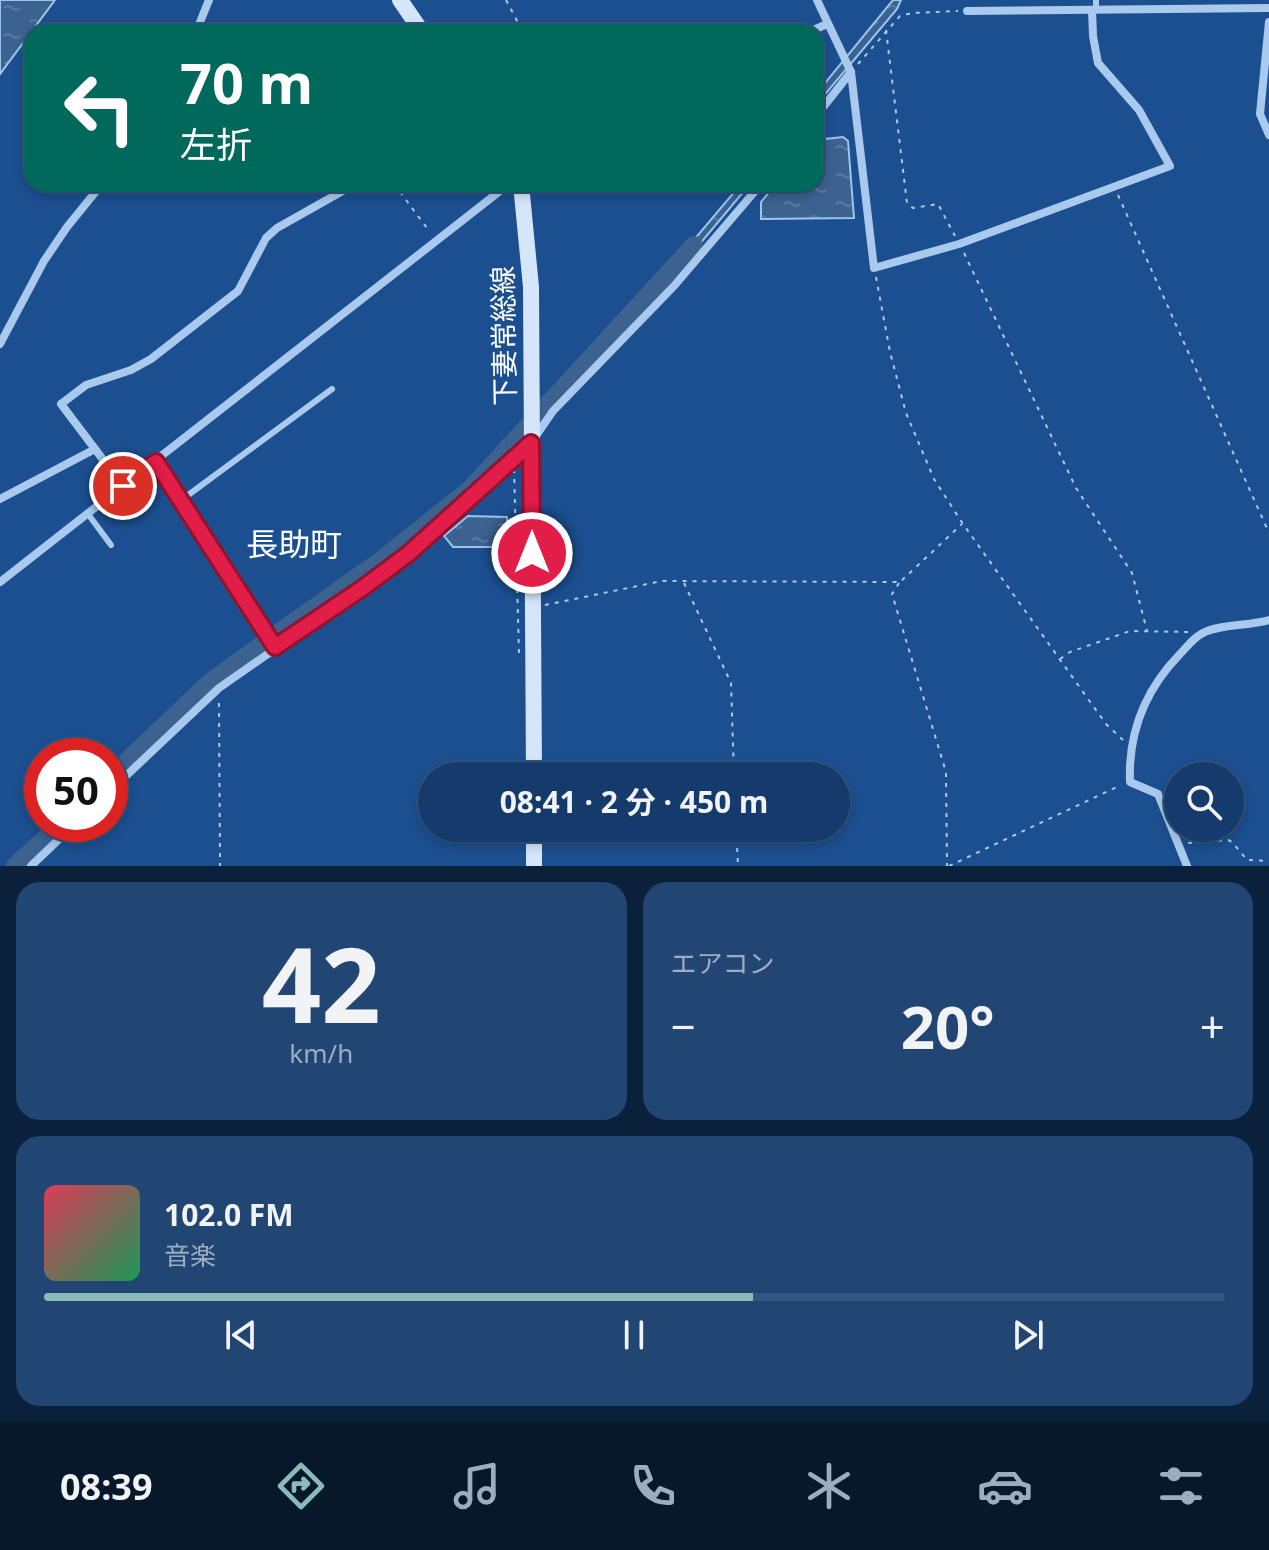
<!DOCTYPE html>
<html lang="ja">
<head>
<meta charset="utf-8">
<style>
  body { margin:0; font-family:"Noto Sans","Noto Sans JP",sans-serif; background:#214673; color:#f1f3f6; height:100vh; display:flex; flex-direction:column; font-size:30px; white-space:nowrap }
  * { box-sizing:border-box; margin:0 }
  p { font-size:26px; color:#9dadc1 }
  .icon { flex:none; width:44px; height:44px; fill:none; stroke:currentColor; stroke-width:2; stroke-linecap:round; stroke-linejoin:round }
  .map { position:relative; height:866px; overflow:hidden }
  .sheet { display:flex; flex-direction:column; gap:16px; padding:16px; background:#0b203b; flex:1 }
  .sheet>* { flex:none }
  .top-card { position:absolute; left:24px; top:24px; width:800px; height:168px; border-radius:24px; box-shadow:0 4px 12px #0003,0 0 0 2px #33557e; background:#00695c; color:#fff; overflow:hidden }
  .buttons { position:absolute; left:1164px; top:762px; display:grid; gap:16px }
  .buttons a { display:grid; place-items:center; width:80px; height:80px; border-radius:50%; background:#143b6b; box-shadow:0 4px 12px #0003,0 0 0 2px #33557e; font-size:40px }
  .speed { position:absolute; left:24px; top:738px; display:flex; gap:16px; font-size:40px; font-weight:700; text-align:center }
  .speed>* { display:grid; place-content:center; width:104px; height:104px; border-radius:50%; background:#143b6b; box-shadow:0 4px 12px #0003,0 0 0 2px #33557e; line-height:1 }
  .speed .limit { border:12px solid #d22; background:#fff; color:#111 }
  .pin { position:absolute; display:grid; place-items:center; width:68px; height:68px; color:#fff; margin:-34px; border:4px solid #fff; border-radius:50%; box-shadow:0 2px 8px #0007 }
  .me { position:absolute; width:88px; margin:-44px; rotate:0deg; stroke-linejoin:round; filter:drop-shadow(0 0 6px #0008) }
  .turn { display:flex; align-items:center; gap:28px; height:168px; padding:0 24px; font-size:36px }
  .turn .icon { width:104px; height:104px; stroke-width:2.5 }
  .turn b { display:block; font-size:56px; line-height:68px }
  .big { font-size:60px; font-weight:700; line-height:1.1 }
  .sheet .card { flex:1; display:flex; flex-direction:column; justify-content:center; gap:12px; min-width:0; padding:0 28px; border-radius:24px; background:#214673 }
  .sheet .dial { align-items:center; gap:0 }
  .dial b { font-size:104px; line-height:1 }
  .song { display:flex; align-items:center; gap:24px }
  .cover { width:96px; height:96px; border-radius:12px; background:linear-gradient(135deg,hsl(350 70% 55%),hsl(150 70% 35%)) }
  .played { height:8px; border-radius:4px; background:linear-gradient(90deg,#8bbbb9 60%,#33557e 60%) }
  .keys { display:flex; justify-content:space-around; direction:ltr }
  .heat { display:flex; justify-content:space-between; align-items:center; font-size:44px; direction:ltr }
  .sheet .tiles { flex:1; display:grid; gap:16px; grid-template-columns:1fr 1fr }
  .card:last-child { grid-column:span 2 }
  .trip { position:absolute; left:418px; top:762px; width:432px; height:80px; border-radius:40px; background:#143b6b; box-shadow:0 4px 12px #0003,0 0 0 2px #33557e; font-weight:700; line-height:80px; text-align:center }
  .tabs { display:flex; height:128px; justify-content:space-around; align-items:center; background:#08182b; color:#9dadc1 }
  .tabs .icon { width:56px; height:56px }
  .tabs .current { color:#8bbbb9 }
  .tabs b { font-size:36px; color:#f1f3f6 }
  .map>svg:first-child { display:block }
  .water { fill:url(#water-ripples); stroke:#9cc4f0; stroke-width:2 }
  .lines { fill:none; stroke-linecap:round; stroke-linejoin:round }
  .river { stroke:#3c6290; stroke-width:18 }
  .path { stroke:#a9c9ee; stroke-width:2; stroke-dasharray:4 6; stroke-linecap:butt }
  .lane { stroke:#a9c9ee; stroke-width:6 }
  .street { stroke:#a9c9ee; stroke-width:8 }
  .secondary { stroke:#d6e6fa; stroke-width:16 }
  .route-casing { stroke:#92132f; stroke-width:20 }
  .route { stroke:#e11d48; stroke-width:14 }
  .labels { text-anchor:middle; stroke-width:8; stroke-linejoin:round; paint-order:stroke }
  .street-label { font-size:28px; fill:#fff; stroke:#1b4f8f }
  .quarter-label { font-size:32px; fill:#fff; stroke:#1b4f8f }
</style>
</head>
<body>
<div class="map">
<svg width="1269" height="866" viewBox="0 0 1269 866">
  <defs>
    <pattern id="water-ripples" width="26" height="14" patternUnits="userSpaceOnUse" patternTransform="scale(2)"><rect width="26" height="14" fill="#3c6290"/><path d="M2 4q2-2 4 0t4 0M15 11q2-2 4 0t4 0" fill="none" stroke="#597aa1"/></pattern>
  </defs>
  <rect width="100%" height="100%" fill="#1b4f8f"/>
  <g class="water">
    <path d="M 0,0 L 55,0 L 0,74 Z"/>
    <path d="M 893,0 L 901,0 L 897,9 L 816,105 L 816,94 Z"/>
    <path d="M 843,137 L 848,141 L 854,218 L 761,219 L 761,202 L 776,184 L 816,184 L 816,140 Z"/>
    <path d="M 741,184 L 750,184 L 683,264 L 677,260 Z"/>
    <path d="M 468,516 L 507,517 L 507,547 L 453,547 L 444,536 Z"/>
  </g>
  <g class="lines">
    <g class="river">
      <path d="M 110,777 L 211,681 L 381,560 L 470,489 L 694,245"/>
      <path d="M 15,866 L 61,824"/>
    </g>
    <g class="path">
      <path d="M 506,0 L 523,32"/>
      <path d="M 886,30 L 907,203 L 913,208 L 938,204 L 955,236"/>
      <path d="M 858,64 L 900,16 L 912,13 L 958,11"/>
      <path d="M 394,184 L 430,232"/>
      <path d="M 1118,195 L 1269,533"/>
      <path d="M 964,253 L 1076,488 L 1132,573 L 1147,631"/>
      <path d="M 876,277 L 890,352 L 906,413 L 934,479 L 963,524 L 1106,724 L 1123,740"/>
      <path d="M 514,469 L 519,655"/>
      <path d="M 684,583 L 731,683 L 734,776"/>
      <path d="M 899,583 L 892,594 L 946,772 L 947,866"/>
      <path d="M 545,605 L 662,581 L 900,582 L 962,524"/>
      <path d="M 1060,659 L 1070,652 L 1130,631 L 1188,632"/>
      <path d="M 219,703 L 220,866"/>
      <path d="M 736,828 L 738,865"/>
      <path d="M 1188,843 L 1228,840 L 1232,842 L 1247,860 L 1269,861"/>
      <path d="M 949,866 L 1121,785"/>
    </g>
    <g class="lane">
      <path d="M 1096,0 L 1096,9"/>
      <path d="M 180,501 L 332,389"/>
      <path d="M 88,514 L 111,545"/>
    </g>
    <g class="street">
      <path d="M 817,0 L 851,72 L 874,268 L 959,244 L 1170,166 L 1139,110 L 1098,63 L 1093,36 L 1092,10"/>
      <path d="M 967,11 L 1269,8"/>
      <path d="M 1269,22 L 1260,114 L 1269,135"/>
      <path d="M 196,32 L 209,0"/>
      <path d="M 809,32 L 827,24"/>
      <path d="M 816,116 L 851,72"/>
      <path d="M 0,344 L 44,261 L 67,227 L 102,184"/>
      <path d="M 156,462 L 275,647"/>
      <path d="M 123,486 L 61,404 L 86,385 L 131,370 L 151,359 L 238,291 L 266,238 L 277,228 L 355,184"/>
      <path d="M 0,499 L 95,449"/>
      <path d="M 0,582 L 509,184"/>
      <path d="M 110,791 L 219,688 L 364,587 L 408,554 L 531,443 L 553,411 L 674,286 L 761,184"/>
      <path d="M 31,866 L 75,824"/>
      <path d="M 1187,866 L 1158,794 L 1130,782 C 1128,732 1146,689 1180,654 C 1187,647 1194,637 1203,633 C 1219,624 1250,626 1269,620"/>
    </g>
    <g class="secondary">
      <path d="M 400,0 L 422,32"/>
      <path d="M 521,184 L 531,287 L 534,776"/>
      <path d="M 534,828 L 534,866"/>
    </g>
  </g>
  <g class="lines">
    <defs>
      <path id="route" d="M 123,486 L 156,462 L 275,647 L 364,587 L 408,554 L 531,443 L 532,553"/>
    </defs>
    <use href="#route" class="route-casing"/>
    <use href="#route" class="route"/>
  </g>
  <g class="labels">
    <g class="street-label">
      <text transform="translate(504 336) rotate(-91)" y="10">下妻常総線</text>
    </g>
    <g class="quarter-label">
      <text x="294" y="556">長助町</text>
    </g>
  </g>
</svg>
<div class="buttons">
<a><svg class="icon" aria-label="search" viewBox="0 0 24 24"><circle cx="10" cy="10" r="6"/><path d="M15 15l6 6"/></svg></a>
</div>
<div class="speed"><div class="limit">50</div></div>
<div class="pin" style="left:123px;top:486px;background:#d93025"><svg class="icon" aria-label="arrive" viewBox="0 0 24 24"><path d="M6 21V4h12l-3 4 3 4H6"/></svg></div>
<svg class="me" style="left:532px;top:553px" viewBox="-20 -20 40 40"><circle r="17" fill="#e11d48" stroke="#fff" stroke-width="3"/><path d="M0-11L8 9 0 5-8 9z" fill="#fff"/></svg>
<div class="trip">08:41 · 2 分 · 450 m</div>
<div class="top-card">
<div class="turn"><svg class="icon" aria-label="left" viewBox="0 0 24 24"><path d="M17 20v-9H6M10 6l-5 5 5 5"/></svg><div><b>70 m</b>左折</div></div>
</div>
</div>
<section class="sheet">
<div class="tiles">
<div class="card dial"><b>42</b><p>km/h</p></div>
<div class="card"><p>エアコン</p>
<div class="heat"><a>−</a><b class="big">20°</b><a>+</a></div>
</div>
<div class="card">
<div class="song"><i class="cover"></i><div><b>102.0 FM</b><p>音楽</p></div></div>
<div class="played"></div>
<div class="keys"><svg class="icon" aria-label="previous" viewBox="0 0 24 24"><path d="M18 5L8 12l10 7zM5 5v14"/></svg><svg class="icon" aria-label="pause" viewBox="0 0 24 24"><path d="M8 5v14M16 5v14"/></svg><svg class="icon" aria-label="next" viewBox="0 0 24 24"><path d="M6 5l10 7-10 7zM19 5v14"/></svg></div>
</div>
</div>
</section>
<nav class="tabs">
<b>08:39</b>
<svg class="icon current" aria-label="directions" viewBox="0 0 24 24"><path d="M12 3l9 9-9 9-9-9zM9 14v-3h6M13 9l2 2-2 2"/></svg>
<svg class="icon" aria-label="music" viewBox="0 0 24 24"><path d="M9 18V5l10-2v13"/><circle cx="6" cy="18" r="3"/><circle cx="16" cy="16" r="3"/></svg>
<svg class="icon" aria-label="phone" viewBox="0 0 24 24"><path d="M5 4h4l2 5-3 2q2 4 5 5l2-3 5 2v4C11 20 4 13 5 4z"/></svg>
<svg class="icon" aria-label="climate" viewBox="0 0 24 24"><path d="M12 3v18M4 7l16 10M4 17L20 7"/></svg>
<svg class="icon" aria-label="car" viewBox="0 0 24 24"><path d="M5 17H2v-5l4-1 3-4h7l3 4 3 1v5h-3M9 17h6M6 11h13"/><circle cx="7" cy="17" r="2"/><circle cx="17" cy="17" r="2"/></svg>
<svg class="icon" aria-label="filters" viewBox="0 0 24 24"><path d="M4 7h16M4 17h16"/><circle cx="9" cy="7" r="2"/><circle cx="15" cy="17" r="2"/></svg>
</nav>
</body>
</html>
